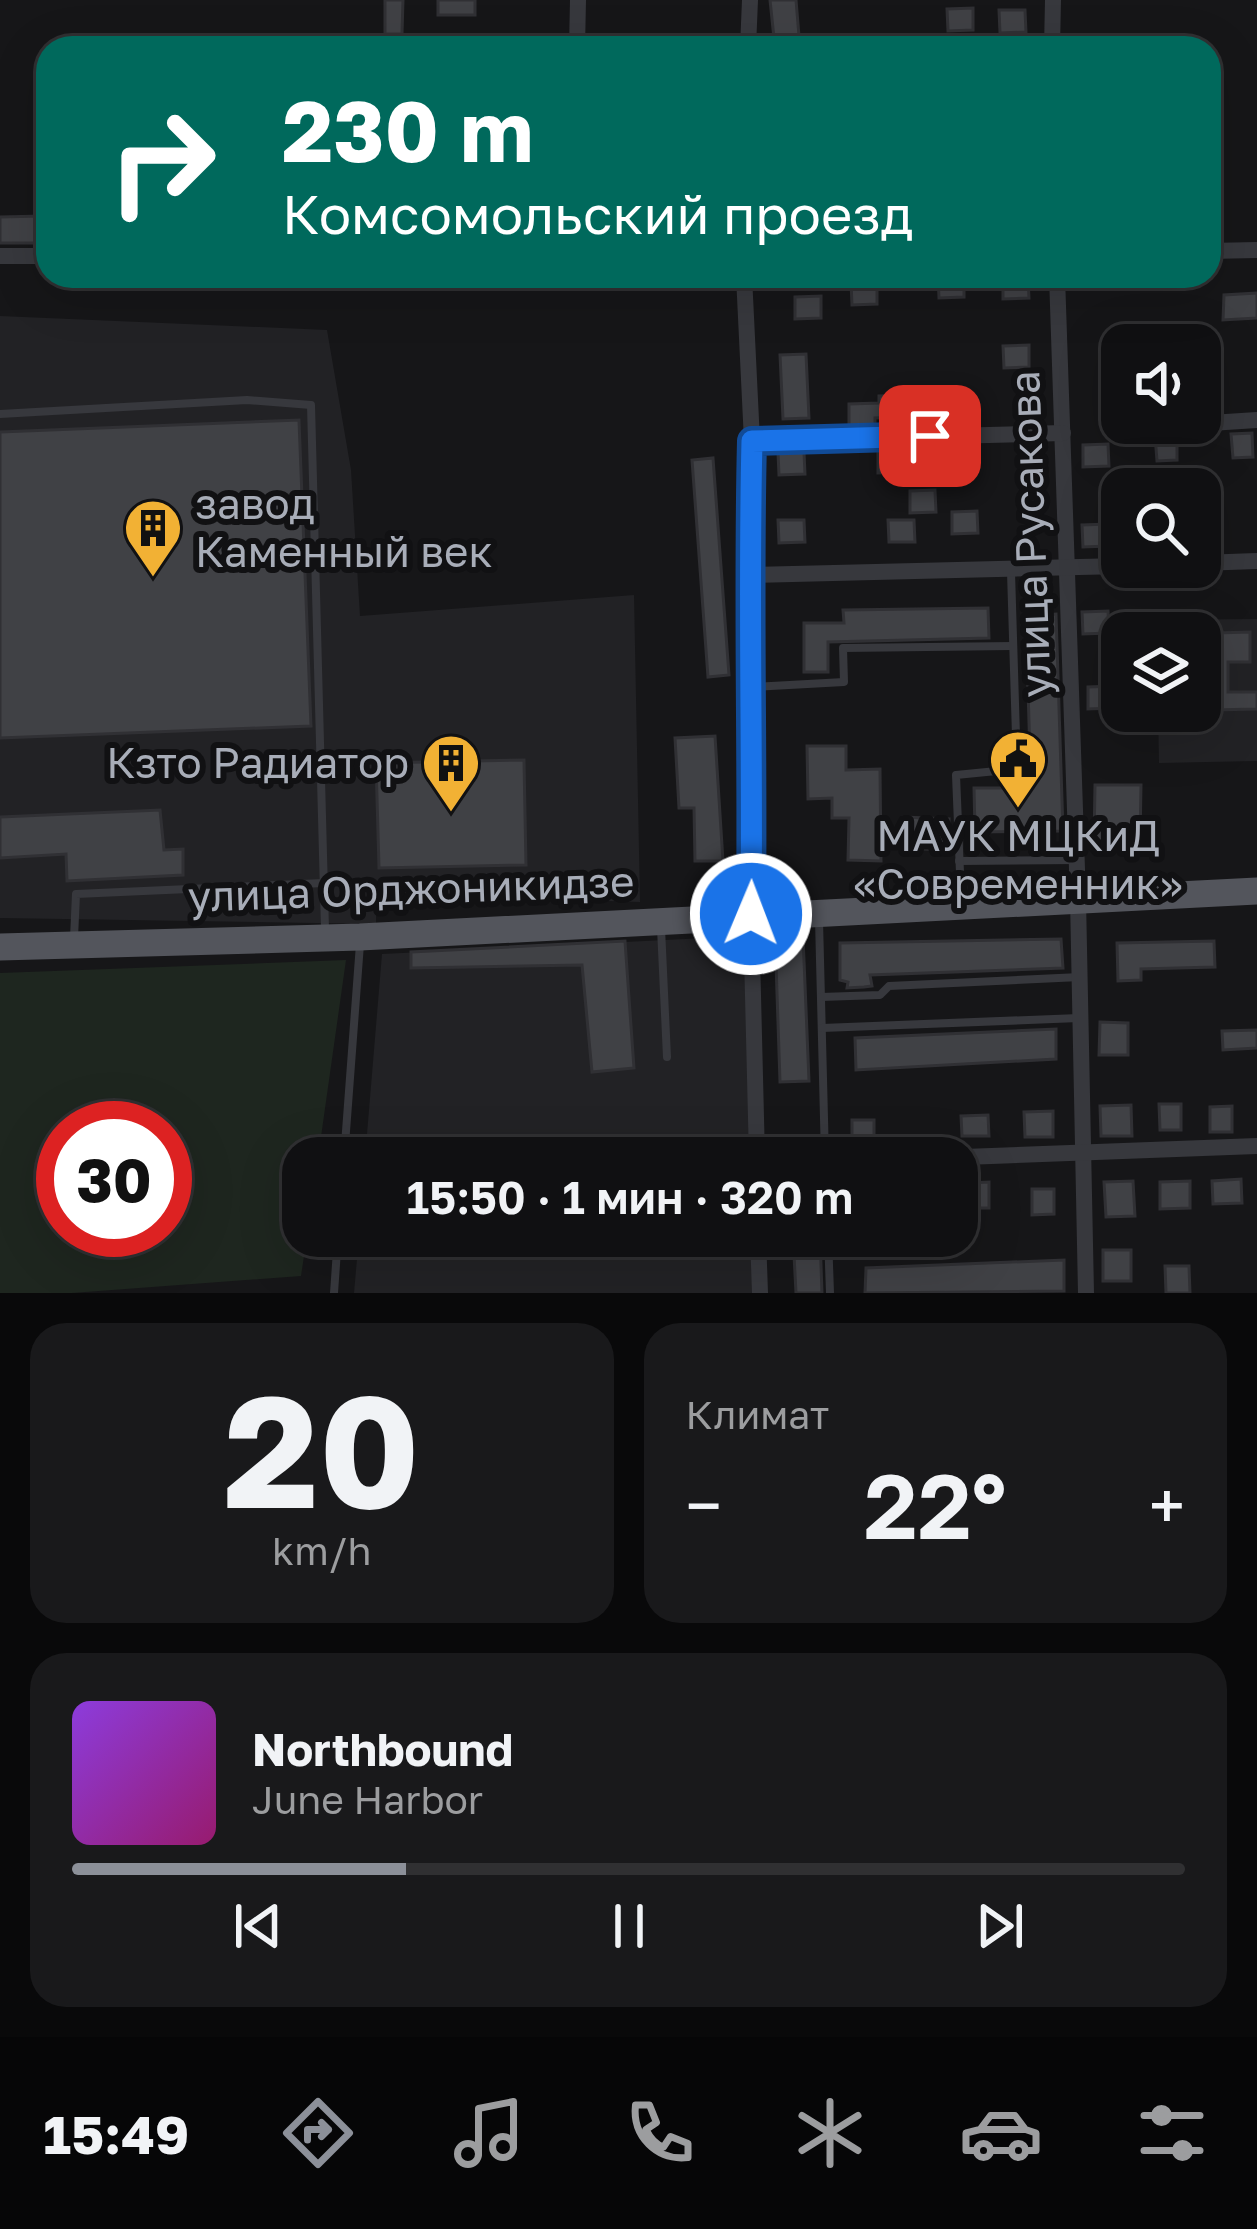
<!DOCTYPE html>
<html lang="ru">
<head>
<meta charset="utf-8">
<style>
  body { margin:0; font-family:"Golos Text",sans-serif; background:#19191b; color:#f1f3f6; height:100vh; display:flex; flex-direction:column; font-size:45px; white-space:nowrap }
  * { box-sizing:border-box; margin:0 }
  p { font-size:39px; color:#9c9d9f }
  .icon { flex:none; width:66px; height:66px; fill:none; stroke:currentColor; stroke-width:2; stroke-linecap:round; stroke-linejoin:round }
  .map { position:relative; height:1293px; overflow:hidden }
  .panel { display:flex; flex-direction:column; gap:30px; padding:30px; background:#09090a; flex:1 }
  .panel>* { flex:none }
  .top-card { position:absolute; left:36px; top:36px; width:1185px; height:252px; border-radius:36px; box-shadow:0 12px 48px #0002,0 0 0 3px #303032; background:#00695c; color:#fff; overflow:hidden }
  .fabs { position:absolute; left:1101px; top:324px; display:grid; gap:24px }
  .fabs a { display:grid; place-items:center; width:120px; height:120px; border-radius:24px; background:#101012; box-shadow:0 12px 48px #0002,0 0 0 3px #303032; font-size:60px }
  .speed { position:absolute; left:36px; top:1101px; display:flex; gap:24px; font-size:60px; font-weight:700; text-align:center }
  .speed>* { display:grid; place-content:center; width:156px; height:156px; border-radius:50%; background:#101012; box-shadow:0 12px 48px #0002,0 0 0 3px #303032; line-height:1 }
  .speed .limit { border:18px solid #d22; background:#fff; color:#111 }
  .pin { position:absolute; display:grid; place-items:center; width:102px; height:102px; color:#fff; margin:-51px; border-radius:24px; box-shadow:0 6px 18px #0006 }
  .me { position:absolute; width:132px; margin:-66px; rotate:1deg; stroke-linejoin:round; filter:drop-shadow(0 0 9px #0008) }
  .turn { display:flex; align-items:center; gap:42px; height:252px; padding:0 48px; font-size:54px }
  .turn .icon { width:156px; height:156px; stroke-width:2.5 }
  .turn b { display:block; font-size:84px; line-height:102px }
  .big { font-size:90px; font-weight:600; line-height:1.1 }
  .panel .tile { flex:1; display:flex; flex-direction:column; justify-content:center; gap:18px; min-width:0; padding:0 42px; border-radius:36px; background:#19191b }
  .panel .dial { align-items:center; gap:0 }
  .dial b { font-size:156px; line-height:1 }
  .song { display:flex; align-items:center; gap:36px }
  .cover { width:144px; height:144px; border-radius:18px; background:linear-gradient(135deg,hsl(270 70% 55%),hsl(320 70% 35%)) }
  .played { height:12px; border-radius:6px; background:linear-gradient(90deg,#8c9099 30%,#303032 30%) }
  .keys { display:flex; justify-content:space-around; direction:ltr }
  .heat { display:flex; justify-content:space-between; align-items:center; font-size:66px; direction:ltr }
  .panel .tiles { flex:1; display:grid; gap:30px; grid-template-columns:1fr 1fr }
  .tile:last-child { grid-column:span 2 }
  .trip { position:absolute; left:282px; top:1137px; width:696px; height:120px; border-radius:36px; background:#101012; box-shadow:0 12px 48px #0002,0 0 0 3px #303032; font-weight:600; line-height:120px; text-align:center }
  .menu { display:flex; height:192px; justify-content:space-around; align-items:center; background:#060607; color:#9c9d9f }
  .menu .icon { width:84px; height:84px }
  .menu .selected { color:#8c9099 }
  .menu b { font-size:54px; color:#f1f3f6 }
  .map>svg:first-child { display:block }
  .built { fill:#222225 }
  .green { fill:#1e261f; fill-rule:evenodd }
  .building { fill:#404145; stroke:#303034; stroke-width:3 }
  .lines { fill:none; stroke-linecap:round; stroke-linejoin:round }
  .service { stroke:#37383d; stroke-width:8 }
  .minor { stroke:#37383d; stroke-width:16 }
  .primary { stroke:#53555c; stroke-width:27 }
  .route-casing { stroke:#114b97; stroke-width:30 }
  .route { stroke:#1a73e8; stroke-width:21 }
  .labels { text-anchor:middle; stroke-width:12; stroke-linejoin:round; paint-order:stroke }
  .poi-label { font-size:42px; fill:#a8adb8; stroke:#111113; text-anchor:start }
  .street-label { font-size:42px; fill:#a8adb8; stroke:#111113 }
</style>
</head>
<body>
<div class="map">
<svg width="1257" height="1293" viewBox="0 0 1257 1293">
  <rect width="100%" height="100%" fill="#161618"/>
  <g class="built">
    <path d="M 0,316 L 327,330 L 351,470 L 360,616 L 634,595 L 640,902 L 376,894 L 376,924 L 0,918 Z"/>
    <path d="M 1257,619 L 1257,761 L 1159,763 L 1158,711 L 1200,711 L 1200,633 L 1157,633 L 1156,620 Z"/>
    <path d="M 746,936 L 751,1158 L 365,1158 L 382,954 Z"/>
    <path d="M 359,1236 L 753,1236 L 754,1293 L 354,1293 Z"/>
  </g>
  <path class="green" d="M 346,960 L 318,1158 L 303,1158 L 303,1236 L 307,1236 L 301,1276 L 72,1293 L 0,1293 L 0,973 ZM 63,1128 L 165,1128 L 165,1230 L 63,1230 Z"/>
  <g class="building">
    <path d="M 385,0 L 403,0 L 402,34 L 385,34 Z"/>
    <rect x="438" y="0" width="37" height="15"/>
    <path d="M 770,0 L 796,0 L 800,48 L 775,48 Z"/>
    <path d="M 973,8 L 973,30 L 948,31 L 947,9 Z"/>
    <path d="M 999,10 L 1025,10 L 1026,32 L 1000,33 Z"/>
    <path d="M 41,216 L 41,243 L 0,243 L 0,217 Z"/>
    <path d="M 938,276 L 964,276 L 964,297 L 939,298 Z"/>
    <path d="M 1028,276 L 1029,298 L 1003,299 L 1003,277 Z"/>
    <path d="M 877,282 L 877,304 L 852,305 L 851,283 Z"/>
    <path d="M 1257,293 L 1257,318 L 1223,320 L 1224,295 Z"/>
    <path d="M 821,296 L 821,318 L 795,319 L 795,297 Z"/>
    <path d="M 1029,345 L 1029,367 L 1004,368 L 1003,346 Z"/>
    <path d="M 806,354 L 809,418 L 783,419 L 780,355 Z"/>
    <path d="M 905,395 L 905,417 L 875,418 L 875,425 L 849,426 L 849,404 L 879,403 L 879,396 Z"/>
    <path d="M 962,395 L 963,417 L 937,418 L 936,396 Z"/>
    <path d="M 299,420 L 311,726 L 0,738 L 0,432 Z"/>
    <path d="M 1252,433 L 1253,457 L 1233,458 L 1231,434 Z"/>
    <path d="M 1155,436 L 1168,436 L 1177,442 L 1177,460 L 1157,461 Z"/>
    <path d="M 1108,444 L 1109,466 L 1083,467 L 1083,445 Z"/>
    <path d="M 903,450 L 904,472 L 878,473 L 878,451 Z"/>
    <path d="M 958,450 L 959,472 L 933,473 L 933,451 Z"/>
    <path d="M 804,452 L 805,474 L 779,475 L 778,453 Z"/>
    <path d="M 713,458 L 729,675 L 708,677 L 692,460 Z"/>
    <path d="M 935,490 L 936,512 L 910,513 L 910,491 Z"/>
    <path d="M 977,511 L 978,533 L 952,534 L 952,512 Z"/>
    <path d="M 778,520 L 804,520 L 805,542 L 779,543 Z"/>
    <path d="M 888,520 L 914,520 L 915,542 L 889,542 Z"/>
    <path d="M 1108,524 L 1109,546 L 1083,547 L 1082,525 Z"/>
    <path d="M 988,608 L 989,638 L 828,642 L 828,672 L 804,672 L 804,623 L 844,623 L 843,610 Z"/>
    <path d="M 1108,611 L 1109,633 L 1083,634 L 1082,612 Z"/>
    <path d="M 1056,614 L 1063,831 L 975,832 L 974,788 L 1031,788 L 1026,624 L 1041,624 L 1041,615 Z"/>
    <path d="M 1250,632 L 1250,662 L 1228,662 L 1228,692 L 1257,692 L 1257,709 L 1213,710 L 1213,722 L 1187,722 L 1187,711 L 1200,711 L 1200,696 L 1204,696 L 1200,646 L 1216,645 L 1215,633 Z"/>
    <path d="M 1113,686 L 1114,708 L 1088,709 L 1088,687 Z"/>
    <path d="M 715,736 L 723,861 L 695,861 L 694,808 L 679,808 L 675,738 Z"/>
    <path d="M 807,746 L 846,746 L 846,770 L 880,769 L 881,861 L 848,860 L 849,818 L 832,818 L 832,798 L 808,799 Z"/>
    <path d="M 524,760 L 526,865 L 379,868 L 376,763 Z"/>
    <path d="M 1095,785 L 1141,785 L 1140,842 L 1094,841 Z"/>
    <path d="M 160,810 L 164,850 L 183,849 L 183,875 L 67,881 L 66,854 L 0,858 L 0,817 Z"/>
    <path d="M 903,817 L 949,819 L 948,850 L 902,848 Z"/>
    <path d="M 807,932 L 803,936 L 809,1081 L 780,1082 L 775,934 Z"/>
    <path d="M 1061,939 L 1063,968 L 870,975 L 872,986 L 864,987 L 847,988 L 848,982 L 840,980 L 840,943 Z"/>
    <path d="M 625,941 L 634,1068 L 592,1072 L 582,965 L 411,968 L 411,952 Z"/>
    <path d="M 1214,941 L 1215,967 L 1141,969 L 1141,980 L 1118,981 L 1117,943 Z"/>
    <path d="M 1100,1022 L 1128,1023 L 1128,1055 L 1099,1055 Z"/>
    <path d="M 1056,1029 L 1056,1059 L 856,1070 L 855,1038 Z"/>
    <path d="M 1257,1030 L 1257,1048 L 1223,1050 L 1222,1031 Z"/>
    <path d="M 1159,1104 L 1181,1104 L 1181,1130 L 1160,1130 Z"/>
    <path d="M 1131,1105 L 1132,1136 L 1101,1136 L 1100,1106 Z"/>
    <path d="M 1232,1106 L 1232,1132 L 1210,1132 L 1210,1107 Z"/>
    <path d="M 1053,1111 L 1053,1137 L 1025,1137 L 1024,1112 Z"/>
    <path d="M 988,1115 L 989,1136 L 962,1136 L 961,1116 Z"/>
    <rect x="852" y="1120" width="22" height="26"/>
    <path d="M 1241,1179 L 1242,1203 L 1213,1204 L 1212,1181 Z"/>
    <path d="M 1133,1181 L 1135,1216 L 1106,1217 L 1104,1182 Z"/>
    <path d="M 1190,1181 L 1190,1208 L 1160,1209 L 1160,1182 Z"/>
    <path d="M 989,1182 L 989,1208 L 967,1208 L 967,1183 Z"/>
    <path d="M 1032,1189 L 1054,1189 L 1054,1214 L 1032,1215 Z"/>
    <path d="M 793,1236 L 820,1236 L 822,1293 L 796,1293 Z"/>
    <rect x="1103" y="1250" width="28" height="31"/>
    <path d="M 1064,1260 L 1064,1291 L 865,1293 L 866,1268 Z"/>
    <path d="M 1165,1266 L 1189,1266 L 1190,1293 L 1166,1293 Z"/>
  </g>
  <g class="lines">
    <g class="service">
      <path d="M 0,414 L 247,400 L 311,405 L 325,929"/>
      <path d="M 755,687 L 844,682 L 843,648 L 1013,646"/>
      <path d="M 959,861 L 1077,860"/>
      <path d="M 961,897 L 956,775 L 1017,769 L 1011,572"/>
      <path d="M 819,920 L 825,1158"/>
      <path d="M 661,928 L 667,1057"/>
      <path d="M 74,938 L 76,894 L 324,883"/>
      <path d="M 821,997 L 880,995 L 889,986 L 1080,977"/>
      <path d="M 822,1028 L 1079,1018"/>
      <path d="M 344,1158 L 360,944"/>
      <path d="M 828,1236 L 830,1293"/>
      <path d="M 334,1293 L 338,1236"/>
    </g>
    <g class="minor">
      <path d="M 577,48 L 578,0"/>
      <path d="M 748,48 L 750,0"/>
      <path d="M 1052,48 L 1053,0"/>
      <path d="M 1209,251 L 1257,250"/>
      <path d="M 0,256 L 48,256"/>
      <path d="M 744,276 L 752,441 L 748,575 L 754,687 L 751,914 L 757,1158"/>
      <path d="M 1057,276 L 1078,899 L 1086,1293"/>
      <path d="M 1178,429 L 1195,424 L 1257,420"/>
      <path d="M 752,441 L 1063,433"/>
      <path d="M 1200,563 L 1257,561"/>
      <path d="M 748,575 L 1122,566"/>
      <path d="M 938,1158 L 1257,1146"/>
      <path d="M 758,1236 L 760,1293"/>
    </g>
    <path class="primary" d="M 0,947 L 360,937 L 1257,891"/>
  </g>
  <g class="lines">
    <defs>
      <path id="route" d="M 751,914 C 753,756 748,599 752,441 L 930,436"/>
    </defs>
    <use href="#route" class="route-casing"/>
    <use href="#route" class="route"/>
  </g>
  <defs>
    <symbol id="building-pin" viewBox="-11 -11 22 30"><path d="M0 17L-7.5 6A9.5 9.5 0 1 1 7.5 6Z" fill="#f2b134" stroke="#111113"/><path d="M-4-6H4V6H1V3H-1V6H-4ZM-2.5-4.3h1.7v1.8h-1.7ZM.8-4.3h1.7v1.8H.8ZM-2.5-1h1.7V.8h-1.7ZM.8-1h1.7V.8H.8Z" fill="#111"/></symbol>
    <symbol id="civic-pin" viewBox="-11 -11 22 30"><path d="M0 17L-7.5 6A9.5 9.5 0 1 1 7.5 6Z" fill="#f2b134" stroke="#111113"/><path d="M-.6-6.5H3V-4.5H.6V-3L4-1V1h2V6H-6V1h2V-1L-.6-3ZM-1.2 2.5V6h2.4V2.5Z" fill="#111"/></symbol>
  </defs>
  <g fill-rule="evenodd">
    <use href="#building-pin" x="120" y="495" width="66" height="90"/>
    <use href="#civic-pin" x="985" y="726" width="66" height="90"/>
    <use href="#building-pin" x="418" y="730" width="66" height="90"/>
  </g>
  <g class="labels">
    <g class="poi-label">
      <text x="195" y="519">завод<tspan x="195" dy="48">Каменный век</tspan></text>
      <text x="409" y="778" text-anchor="end">Кзто Радиатор</text>
      <text x="1018" y="851" text-anchor="middle">МАУК МЦКиД<tspan x="1018" dy="48">«Современник»</tspan></text>
    </g>
    <g class="street-label">
      <text transform="translate(1030 534) rotate(-92)" y="15">улица Русакова</text>
      <text transform="translate(411 889) rotate(-2)" y="15">улица Орджоникидзе</text>
    </g>
  </g>
</svg>
<div class="fabs">
<a><svg class="icon" aria-label="sound" viewBox="0 0 24 24"><path d="M4 9h4l5-4v14l-5-4H4zM17 9q2 3 0 6"/></svg></a>
<a><svg class="icon" aria-label="search" viewBox="0 0 24 24"><circle cx="10" cy="10" r="6"/><path d="M15 15l6 6"/></svg></a>
<a><svg class="icon" aria-label="layers" viewBox="0 0 24 24"><path d="M12 4l9 5-9 5-9-5zM3 14l9 5 9-5"/></svg></a>
</div>
<div class="speed"><div class="limit">30</div></div>
<div class="pin" style="left:930px;top:436px;background:#d93025"><svg class="icon" aria-label="arrive" viewBox="0 0 24 24"><path d="M6 21V4h12l-3 4 3 4H6"/></svg></div>
<svg class="me" style="left:751px;top:914px" viewBox="-20 -20 40 40"><circle r="17" fill="#1a73e8" stroke="#fff" stroke-width="3"/><path d="M0-11L8 9 0 5-8 9z" fill="#fff"/></svg>
<div class="trip">15:50 · 1 мин · 320 m</div>
<div class="top-card">
<div class="turn"><svg class="icon" aria-label="right" viewBox="0 0 24 24"><path d="M7 20v-9h11M14 6l5 5-5 5"/></svg><div><b>230 m</b>Комсомольский проезд</div></div>
</div>
</div>
<section class="panel">
<div class="tiles">
<div class="tile dial"><b>20</b><p>km/h</p></div>
<div class="tile"><p>Климат</p>
<div class="heat"><a>−</a><b class="big">22°</b><a>+</a></div>
</div>
<div class="tile">
<div class="song"><i class="cover"></i><div><b>Northbound</b><p>June Harbor</p></div></div>
<div class="played"></div>
<div class="keys"><svg class="icon" aria-label="previous" viewBox="0 0 24 24"><path d="M18 5L8 12l10 7zM5 5v14"/></svg><svg class="icon" aria-label="pause" viewBox="0 0 24 24"><path d="M8 5v14M16 5v14"/></svg><svg class="icon" aria-label="next" viewBox="0 0 24 24"><path d="M6 5l10 7-10 7zM19 5v14"/></svg></div>
</div>
</div>
</section>
<nav class="menu">
<b>15:49</b>
<svg class="icon selected" aria-label="directions" viewBox="0 0 24 24"><path d="M12 3l9 9-9 9-9-9zM9 14v-3h6M13 9l2 2-2 2"/></svg>
<svg class="icon" aria-label="music" viewBox="0 0 24 24"><path d="M9 18V5l10-2v13"/><circle cx="6" cy="18" r="3"/><circle cx="16" cy="16" r="3"/></svg>
<svg class="icon" aria-label="phone" viewBox="0 0 24 24"><path d="M5 4h4l2 5-3 2q2 4 5 5l2-3 5 2v4C11 20 4 13 5 4z"/></svg>
<svg class="icon" aria-label="climate" viewBox="0 0 24 24"><path d="M12 3v18M4 7l16 10M4 17L20 7"/></svg>
<svg class="icon" aria-label="car" viewBox="0 0 24 24"><path d="M5 17H2v-5l4-1 3-4h7l3 4 3 1v5h-3M9 17h6M6 11h13"/><circle cx="7" cy="17" r="2"/><circle cx="17" cy="17" r="2"/></svg>
<svg class="icon" aria-label="filters" viewBox="0 0 24 24"><path d="M4 7h16M4 17h16"/><circle cx="9" cy="7" r="2"/><circle cx="15" cy="17" r="2"/></svg>
</nav>
</body>
</html>
